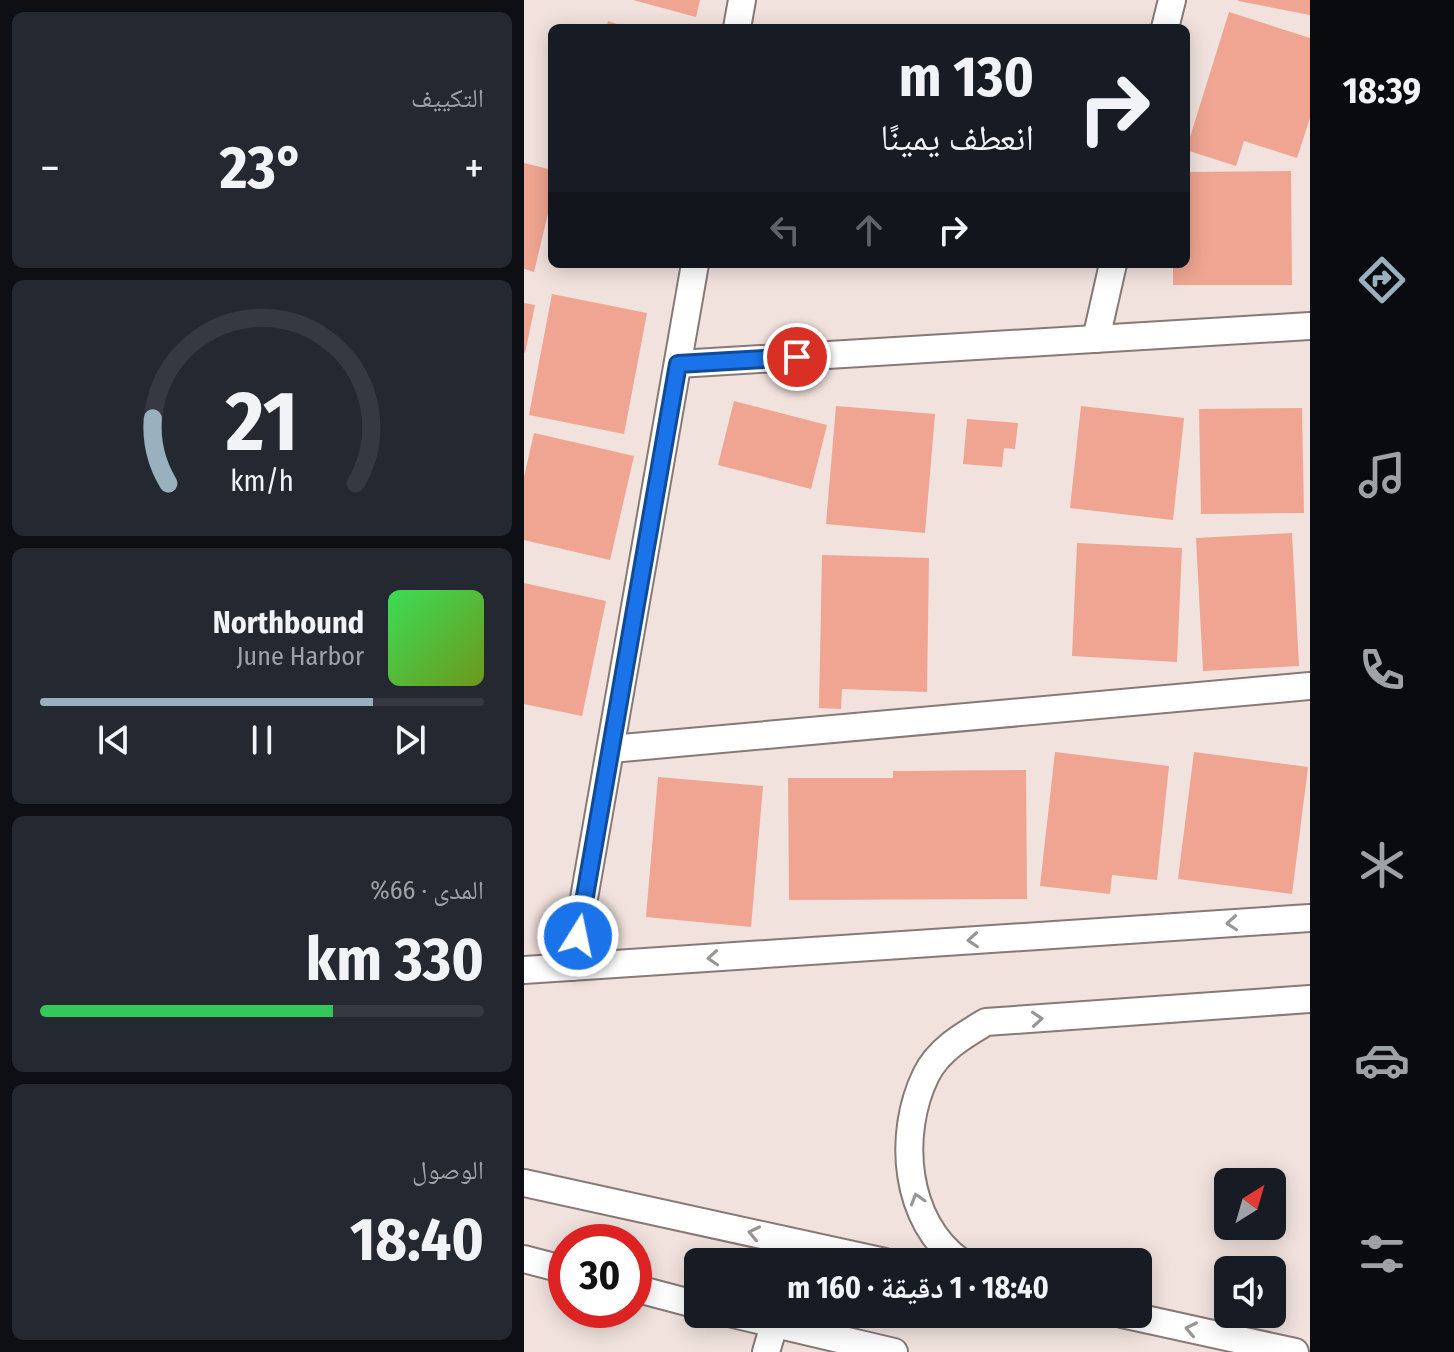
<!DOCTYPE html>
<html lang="ar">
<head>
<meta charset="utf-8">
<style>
  body { margin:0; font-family:"Fira Sans Condensed","Noto Naskh Arabic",sans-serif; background:#242831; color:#f1f3f6; direction:rtl; height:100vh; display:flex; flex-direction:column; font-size:30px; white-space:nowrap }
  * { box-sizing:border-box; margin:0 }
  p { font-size:26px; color:#9ea1a6 }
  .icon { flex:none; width:44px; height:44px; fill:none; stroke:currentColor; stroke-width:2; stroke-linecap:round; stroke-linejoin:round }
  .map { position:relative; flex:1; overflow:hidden; direction:ltr }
  .sheet { display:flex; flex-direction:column; gap:12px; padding:12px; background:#0d0f14; width:524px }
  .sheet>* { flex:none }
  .guide { position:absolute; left:24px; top:24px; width:642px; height:244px; border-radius:12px; box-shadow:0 4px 20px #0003; direction:rtl; background:#171b24; color:#f1f3f6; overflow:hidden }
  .needle { width:52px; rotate:37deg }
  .controls { position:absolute; left:690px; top:1168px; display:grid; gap:16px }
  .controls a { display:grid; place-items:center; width:72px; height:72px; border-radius:12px; background:#171b24; box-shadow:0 4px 20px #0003; font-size:40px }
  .speed { position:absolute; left:24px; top:1224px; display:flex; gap:16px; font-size:40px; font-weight:700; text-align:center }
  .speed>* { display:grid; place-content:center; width:104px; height:104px; border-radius:50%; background:#171b24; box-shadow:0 4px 20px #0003; line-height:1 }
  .speed .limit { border:12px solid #d22; background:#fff; color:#111 }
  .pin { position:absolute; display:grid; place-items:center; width:68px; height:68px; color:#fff; margin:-34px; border:4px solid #fff; border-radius:50%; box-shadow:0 2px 8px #0007 }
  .me { position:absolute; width:88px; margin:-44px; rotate:10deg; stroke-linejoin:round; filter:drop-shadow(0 0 6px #0008) }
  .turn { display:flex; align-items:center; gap:28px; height:168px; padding:0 24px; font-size:36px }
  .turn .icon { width:104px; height:104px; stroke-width:2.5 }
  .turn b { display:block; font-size:56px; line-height:68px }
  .lanes { display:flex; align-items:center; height:76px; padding:0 24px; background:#0003; justify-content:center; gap:40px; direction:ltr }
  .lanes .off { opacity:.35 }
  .big { font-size:60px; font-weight:700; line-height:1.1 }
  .sheet .widget { flex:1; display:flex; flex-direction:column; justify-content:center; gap:12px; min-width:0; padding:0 28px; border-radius:12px; background:#242831 }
  .sheet .dial { align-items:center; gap:0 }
  .dial svg { height:208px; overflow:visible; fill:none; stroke:#363941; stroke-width:7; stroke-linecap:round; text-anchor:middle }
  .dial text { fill:#f1f3f6; stroke:none }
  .song { display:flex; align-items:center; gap:24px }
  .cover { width:96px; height:96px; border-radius:12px; background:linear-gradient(135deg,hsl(130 70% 55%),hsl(80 70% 35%)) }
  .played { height:8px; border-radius:4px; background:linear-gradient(90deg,#99b0bf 75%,#363941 75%) }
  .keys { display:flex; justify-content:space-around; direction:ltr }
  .heat { display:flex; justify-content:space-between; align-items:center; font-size:44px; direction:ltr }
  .charge { height:12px; border-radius:6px; background:linear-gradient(90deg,#34c759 66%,#363941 0) }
  .trip { position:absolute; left:160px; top:1248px; width:468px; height:80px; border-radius:12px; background:#171b24; box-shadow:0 4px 20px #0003; font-weight:700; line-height:80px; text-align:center; direction:rtl }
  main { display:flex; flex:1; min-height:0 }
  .dock { display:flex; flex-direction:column; width:144px; justify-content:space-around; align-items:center; background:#090b0e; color:#9ea1a6 }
  .dock .icon { width:56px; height:56px }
  .dock .selected { color:#99b0bf }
  .dock b { font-size:36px; color:#f1f3f6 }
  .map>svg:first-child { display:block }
  .building { fill:#efa591 }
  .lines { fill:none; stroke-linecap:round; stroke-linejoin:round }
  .street-casing { stroke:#877976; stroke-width:30 }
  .street { stroke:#fff; stroke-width:26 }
  .oneway { stroke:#989694 }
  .route-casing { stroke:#114b97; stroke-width:20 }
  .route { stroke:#1a73e8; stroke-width:14 }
</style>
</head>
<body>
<main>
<nav class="dock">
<b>18:39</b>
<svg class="icon selected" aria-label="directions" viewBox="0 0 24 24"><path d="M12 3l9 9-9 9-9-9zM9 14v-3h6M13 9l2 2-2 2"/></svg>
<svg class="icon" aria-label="music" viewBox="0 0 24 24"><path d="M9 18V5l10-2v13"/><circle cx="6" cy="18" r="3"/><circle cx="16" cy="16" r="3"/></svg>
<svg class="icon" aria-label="phone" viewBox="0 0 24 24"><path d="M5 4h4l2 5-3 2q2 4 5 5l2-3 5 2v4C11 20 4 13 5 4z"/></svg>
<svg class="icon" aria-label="climate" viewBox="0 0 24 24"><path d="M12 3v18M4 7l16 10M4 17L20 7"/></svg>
<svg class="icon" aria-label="car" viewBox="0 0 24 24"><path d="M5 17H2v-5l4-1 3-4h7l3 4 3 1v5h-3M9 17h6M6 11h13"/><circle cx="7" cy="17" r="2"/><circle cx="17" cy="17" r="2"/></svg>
<svg class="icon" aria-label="filters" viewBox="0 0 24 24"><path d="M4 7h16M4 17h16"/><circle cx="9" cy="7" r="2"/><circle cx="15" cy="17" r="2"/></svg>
</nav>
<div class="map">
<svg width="786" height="1352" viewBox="0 0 786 1352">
  <rect width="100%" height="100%" fill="#f1e2dd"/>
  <g class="building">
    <path d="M 109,0 L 176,0 L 172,17 Z"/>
    <path d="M 714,0 L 786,0 L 786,15 L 714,1 Z"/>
    <path d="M 705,12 L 786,38 L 786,118 L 773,158 L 720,141 L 712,166 L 662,150 Z"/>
    <path d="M 84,21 L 102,27 L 102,28 L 82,28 Z"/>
    <path d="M 0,163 L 28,170 L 28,197 L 10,272 L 0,269 Z"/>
    <path d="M 767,171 L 768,285 L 649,285 L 649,264 L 662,264 L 662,172 Z"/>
    <path d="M 28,294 L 123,313 L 100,434 L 5,415 Z"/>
    <path d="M 0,303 L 11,305 L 1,353 L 0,352 Z"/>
    <path d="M 210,401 L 303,425 L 287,489 L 194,465 Z"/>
    <path d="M 312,406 L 411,414 L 401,533 L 302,524 Z"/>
    <path d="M 557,406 L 660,418 L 649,520 L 546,508 Z"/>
    <path d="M 778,408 L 780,513 L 677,514 L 675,409 Z"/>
    <path d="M 443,419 L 494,423 L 491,449 L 480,448 L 478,467 L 439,464 Z"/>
    <path d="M 10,433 L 110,456 L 86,560 L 0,540 L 0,477 Z"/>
    <path d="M 768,533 L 775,666 L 679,671 L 672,538 Z"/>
    <path d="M 553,543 L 658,548 L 653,662 L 548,656 Z"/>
    <path d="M 298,555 L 405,558 L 403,692 L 318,689 L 317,709 L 295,708 Z"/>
    <path d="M 0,583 L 82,601 L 58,716 L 0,704 Z"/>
    <path d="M 531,752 L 645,766 L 633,880 L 588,875 L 586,894 L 516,886 Z"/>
    <path d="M 670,752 L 784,767 L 768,894 L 654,879 Z"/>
    <path d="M 502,770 L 503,899 L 265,900 L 264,778 L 369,778 L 369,771 Z"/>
    <path d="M 134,777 L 239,786 L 227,927 L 122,917 Z"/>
  </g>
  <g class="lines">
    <defs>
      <g id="street">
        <path d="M 213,28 L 218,0"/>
        <path d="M 641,28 L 648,0"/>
        <path d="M 572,339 L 589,264"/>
        <path d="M 154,364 L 786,326"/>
        <path d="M 87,749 L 786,686"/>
        <path d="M 48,967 L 171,264"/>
        <path d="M 0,970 L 786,918"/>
        <path d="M 0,1183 L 361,1262"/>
        <path d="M 0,1259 L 42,1270"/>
        <path d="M 437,1262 C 380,1222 373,1134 402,1075 C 414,1050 440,1035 462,1022 L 786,999"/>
        <path d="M 110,1288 L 174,1305"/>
        <path d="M 209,1314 L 370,1352"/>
        <path d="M 598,1314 L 771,1352"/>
        <path d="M 242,1352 L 250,1325"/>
      </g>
    </defs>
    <use href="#street" class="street-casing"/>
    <use href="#street" class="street"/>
  </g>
  <defs><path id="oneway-chevron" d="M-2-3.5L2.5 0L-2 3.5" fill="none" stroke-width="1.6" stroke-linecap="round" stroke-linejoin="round" transform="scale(2)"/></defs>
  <g class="oneway">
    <use href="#oneway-chevron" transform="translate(708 923) rotate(176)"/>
    <use href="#oneway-chevron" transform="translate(449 940) rotate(176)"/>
    <use href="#oneway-chevron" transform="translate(189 958) rotate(176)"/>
    <use href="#oneway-chevron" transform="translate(513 1019) rotate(-4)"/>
    <use href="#oneway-chevron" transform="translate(393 1199) rotate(-107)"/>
    <use href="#oneway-chevron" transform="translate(230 1233) rotate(-168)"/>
    <use href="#oneway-chevron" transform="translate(667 1329) rotate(-168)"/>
  </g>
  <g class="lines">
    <defs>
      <path id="route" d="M 54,936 L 154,364 L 273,357"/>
    </defs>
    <use href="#route" class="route-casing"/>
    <use href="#route" class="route"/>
  </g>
</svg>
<div class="controls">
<a><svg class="needle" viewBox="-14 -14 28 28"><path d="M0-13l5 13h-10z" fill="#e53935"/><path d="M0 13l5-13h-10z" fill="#9ea1a6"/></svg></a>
<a><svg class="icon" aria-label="sound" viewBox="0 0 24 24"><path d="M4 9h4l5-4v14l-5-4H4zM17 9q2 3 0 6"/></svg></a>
</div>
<div class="speed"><div class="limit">30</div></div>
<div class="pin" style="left:273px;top:357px;background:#d93025"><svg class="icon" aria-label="arrive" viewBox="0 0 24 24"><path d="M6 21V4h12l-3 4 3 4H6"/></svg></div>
<svg class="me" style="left:54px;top:936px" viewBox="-20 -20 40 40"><circle r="17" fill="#1a73e8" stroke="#fff" stroke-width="3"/><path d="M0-11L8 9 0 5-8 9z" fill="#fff"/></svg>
<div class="trip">18:40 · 1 دقيقة · 160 m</div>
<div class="guide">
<div class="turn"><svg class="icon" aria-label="right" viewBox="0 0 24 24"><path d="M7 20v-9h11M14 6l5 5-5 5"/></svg><div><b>130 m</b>انعطف يمينًا</div></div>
<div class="lanes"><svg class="icon off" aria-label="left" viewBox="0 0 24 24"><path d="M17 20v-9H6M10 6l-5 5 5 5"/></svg><svg class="icon off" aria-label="ahead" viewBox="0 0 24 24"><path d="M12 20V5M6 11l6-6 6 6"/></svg><svg class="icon" aria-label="right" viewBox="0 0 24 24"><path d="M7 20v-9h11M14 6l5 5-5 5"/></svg></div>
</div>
</div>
<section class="sheet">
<div class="widget"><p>التكييف</p>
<div class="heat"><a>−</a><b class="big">23°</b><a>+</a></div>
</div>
<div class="widget dial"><svg viewBox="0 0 100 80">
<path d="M14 69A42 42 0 1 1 86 69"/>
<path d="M14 69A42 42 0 0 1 8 44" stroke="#99b0bf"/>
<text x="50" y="56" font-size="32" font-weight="700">21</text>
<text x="50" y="72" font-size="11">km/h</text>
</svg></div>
<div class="widget">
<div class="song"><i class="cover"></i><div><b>Northbound</b><p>June Harbor</p></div></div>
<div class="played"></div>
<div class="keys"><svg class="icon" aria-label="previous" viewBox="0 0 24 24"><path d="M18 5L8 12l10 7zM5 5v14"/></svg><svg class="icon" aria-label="pause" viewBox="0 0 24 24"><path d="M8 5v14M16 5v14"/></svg><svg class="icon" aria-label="next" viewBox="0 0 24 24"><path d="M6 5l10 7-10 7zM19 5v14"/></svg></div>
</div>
<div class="widget"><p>المدى · 66%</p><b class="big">330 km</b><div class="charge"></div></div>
<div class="widget"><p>الوصول</p><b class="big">18:40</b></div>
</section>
</main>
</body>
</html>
